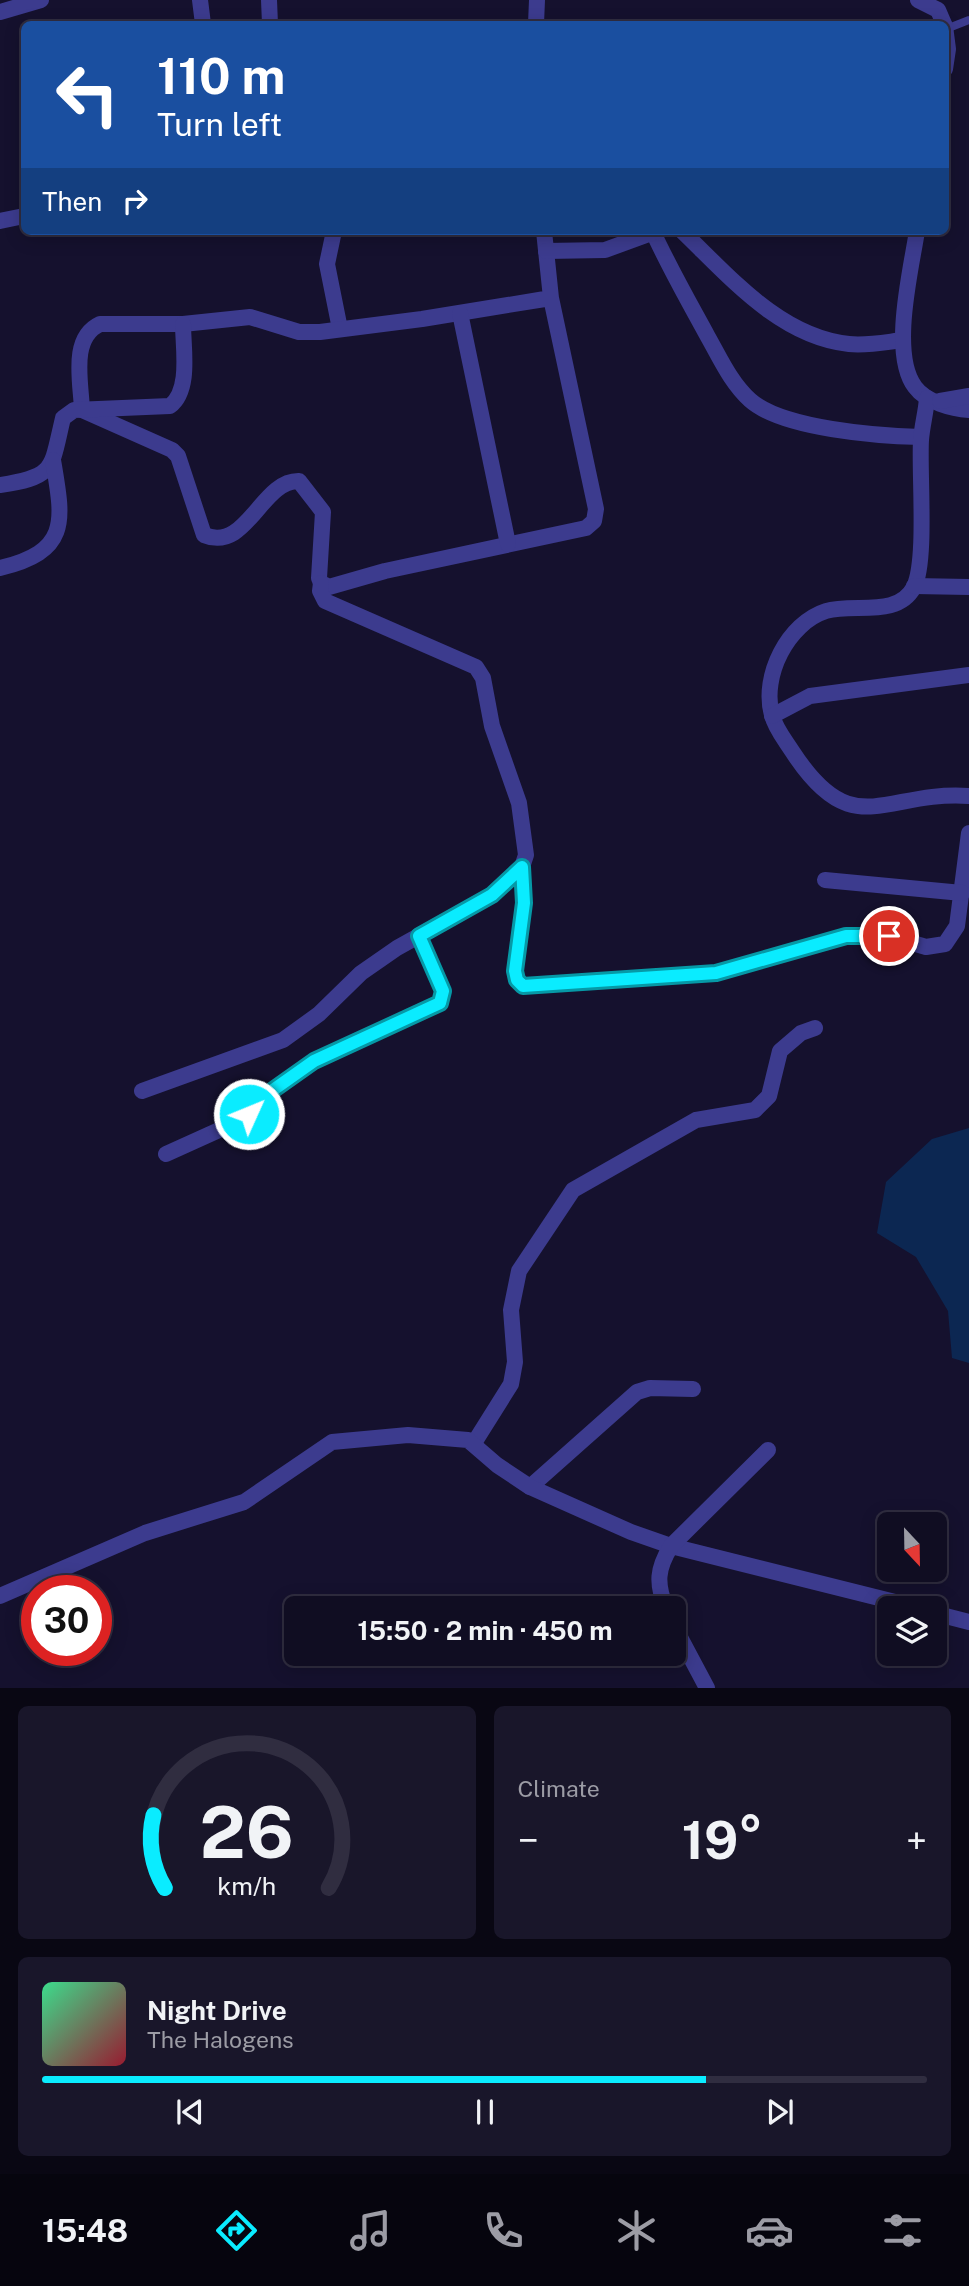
<!DOCTYPE html>
<html lang="en">
<head>
<meta charset="utf-8">
<style>
  body { margin:0; font-family:"Public Sans",sans-serif; background:#19162a; color:#f1f3f6; height:100vh; display:flex; flex-direction:column; font-size:26px; white-space:nowrap }
  * { box-sizing:border-box; margin:0 }
  p { font-size:23px; color:#9c9ca5 }
  .icon { flex:none; width:38px; height:38px; fill:none; stroke:currentColor; stroke-width:2; stroke-linecap:round; stroke-linejoin:round }
  .map { position:relative; height:1688px; overflow:hidden }
  .details { display:flex; flex-direction:column; gap:18px; padding:18px; background:#090713; flex:1 }
  .details>* { flex:none }
  .guide { position:absolute; left:21px; top:21px; width:928px; height:214px; border-radius:10px; box-shadow:0 4px 18px #0003,0 0 0 2px #302d40; background:#1a4fa0; color:#fff; overflow:hidden }
  .needle { width:46px; rotate:158deg }
  .buttons { position:absolute; left:877px; top:1512px; display:grid; gap:14px }
  .buttons a { display:grid; place-items:center; width:70px; height:70px; border-radius:10px; background:#100d22; box-shadow:0 4px 18px #0003,0 0 0 2px #302d40; font-size:35px }
  .speed { position:absolute; left:21px; top:1575px; display:flex; gap:14px; font-size:35px; font-weight:700; text-align:center }
  .speed>* { display:grid; place-content:center; width:91px; height:91px; border-radius:50%; background:#100d22; box-shadow:0 4px 18px #0003,0 0 0 2px #302d40; line-height:1 }
  .speed .limit { border:10px solid #d22; background:#fff; color:#111 }
  .pin { position:absolute; display:grid; place-items:center; width:60px; height:60px; color:#fff; margin:-30px; border:4px solid #fff; border-radius:50%; box-shadow:0 2px 7px #0007 }
  .me { position:absolute; width:77px; margin:-38px; rotate:46deg; stroke-linejoin:round; filter:drop-shadow(0 0 5px #0008) }
  .turn { display:flex; align-items:center; gap:24px; height:147px; padding:0 21px; font-size:32px }
  .turn .icon { width:91px; height:91px; stroke-width:2.5 }
  .turn b { display:block; font-size:49px; line-height:60px }
  .then { display:flex; align-items:center; height:66px; padding:0 21px; background:#0003; gap:14px; font-size:26px }
  .big { font-size:52px; font-weight:700; line-height:1.1 }
  .details .tile { flex:1; display:flex; flex-direction:column; justify-content:center; gap:10px; min-width:0; padding:0 24px; border-radius:10px; background:#19162a }
  .details .dial { align-items:center; gap:0 }
  .dial svg { height:182px; overflow:visible; fill:none; stroke:#302d40; stroke-width:7; stroke-linecap:round; text-anchor:middle }
  .dial text { fill:#f1f3f6; stroke:none }
  .song { display:flex; align-items:center; gap:21px }
  .cover { width:84px; height:84px; border-radius:10px; background:linear-gradient(135deg,hsl(150 70% 55%),hsl(350 70% 35%)) }
  .played { height:7px; border-radius:4px; background:linear-gradient(90deg,#0aecff 75%,#302d40 75%) }
  .keys { display:flex; justify-content:space-around; direction:ltr }
  .heat { display:flex; justify-content:space-between; align-items:center; font-size:38px; direction:ltr }
  .details .tiles { flex:1; display:grid; gap:18px; grid-template-columns:1fr 1fr }
  .tile:last-child { grid-column:span 2 }
  .trip { position:absolute; left:284px; top:1596px; width:402px; height:70px; border-radius:10px; background:#100d22; box-shadow:0 4px 18px #0003,0 0 0 2px #302d40; font-weight:700; line-height:70px; text-align:center }
  .dock { display:flex; height:112px; justify-content:space-around; align-items:center; background:#06050e; color:#9c9ca5 }
  .dock .icon { width:49px; height:49px }
  .dock .selected { color:#0aecff }
  .dock b { font-size:32px; color:#f1f3f6 }
  .map>svg:first-child { display:block }
  .water { fill:#0c2752 }
  .lines { fill:none; stroke-linecap:round; stroke-linejoin:round }
  .service { stroke:#3c3b8e; stroke-width:8 }
  .minor { stroke:#3c3b8e; stroke-width:16 }
  .route-casing { stroke:#0699a6; stroke-width:18 }
  .route { stroke:#0aecff; stroke-width:12 }
</style>
</head>
<body>
<div class="map">
<svg width="969" height="1688" viewBox="0 0 969 1688">
  <rect width="100%" height="100%" fill="#15112e"/>
  <path class="water" d="M 969,1128 L 969,1363 L 952,1358 L 948,1311 L 916,1257 L 877,1233 L 886,1182 L 932,1139 Z"/>
  <g class="lines">
    <path class="service" d="M 946,29 L 969,20"/>
    <g class="minor">
      <path d="M 200,0 L 203,24"/>
      <path d="M 269,0 L 270,24"/>
      <path d="M 918,0 L 938,10 L 944,24"/>
      <path d="M 0,12 L 41,0"/>
      <path d="M 536,24 L 537,0"/>
      <path d="M 945,26 L 948,49 L 945,69"/>
      <path d="M 0,221 L 24,216"/>
      <path d="M 334,231 L 327,264 L 340,329"/>
      <path d="M 544,231 L 551,298 L 596,509 L 594,521 L 586,528 L 385,571 L 329,587 L 321,583 L 319,578 L 323,512 L 299,481 C 261,480 247,553 204,535 L 178,456 L 172,450 L 82,410 C 81,382 70,338 100,324 L 183,324 L 250,317 L 299,332 L 320,332 L 422,319 L 551,298"/>
      <path d="M 682,231 C 729,276 780,337 849,344 C 867,346 886,342 903,340"/>
      <path d="M 917,231 C 911,270 890,354 915,387 C 926,402 952,409 969,410"/>
      <path d="M 653,232 C 670,269 689,302 708,337 C 720,358 731,383 750,400 C 782,429 879,436 921,437"/>
      <path d="M 546,251 L 605,250 L 657,231"/>
      <path d="M 460,313 L 508,544"/>
      <path d="M 927,398 C 926,412 922,426 921,440 C 919,474 927,560 914,587 C 897,619 853,602 826,611 C 788,623 761,676 772,715 C 775,728 785,740 792,751 C 853,845 884,790 969,796"/>
      <path d="M 940,401 L 969,396"/>
      <path d="M 0,485 C 56,477 51,468 63,418 L 74,410 L 170,406 C 191,390 183,348 183,324"/>
      <path d="M 0,568 C 71,551 63,520 53,460"/>
      <path d="M 914,586 L 969,587"/>
      <path d="M 772,716 L 810,696 L 969,675"/>
      <path d="M 522,867 L 524,903 L 515,971 L 517,980 L 523,986 L 716,973 L 846,936 L 889,936 L 926,947 L 945,944 L 957,926 L 969,833"/>
      <path d="M 825,880 L 962,893"/>
      <path d="M 142,1091 L 283,1040 L 319,1014 L 361,973 L 397,948 L 492,895 L 522,867 L 526,855 L 519,803 L 492,726 L 483,678 L 476,667 L 325,601 L 320,591 L 321,583"/>
      <path d="M 166,1154 L 239,1121 L 273,1090 L 314,1061 L 440,1003 L 443,991 L 419,936"/>
      <path d="M 474,1443 L 511,1384 L 515,1362 L 511,1310 L 519,1271 L 573,1190 L 696,1120 L 755,1110 L 769,1096 L 780,1051 L 801,1033 L 815,1028"/>
      <path d="M 530,1487 L 637,1392 L 650,1388 L 693,1389"/>
      <path d="M 0,1596 L 145,1533 L 244,1502 L 332,1442 L 408,1435 L 468,1440 L 497,1465 L 530,1487 L 631,1532 L 671,1546 L 919,1608"/>
      <path d="M 666,1608 C 656,1583 657,1569 671,1546 L 768,1450"/>
      <path d="M 934,1613 L 969,1622"/>
      <path d="M 674,1626 L 707,1688"/>
    </g>
  </g>
  <g class="lines">
    <defs>
      <path id="route" d="M 249,1114 L 273,1090 L 314,1061 L 440,1003 L 443,991 L 419,936 L 492,895 L 522,867 L 524,903 L 515,971 L 517,980 L 523,986 L 716,973 L 846,936 L 889,936"/>
    </defs>
    <use href="#route" class="route-casing"/>
    <use href="#route" class="route"/>
  </g>
</svg>
<div class="buttons">
<a><svg class="needle" viewBox="-14 -14 28 28"><path d="M0-13l5 13h-10z" fill="#e53935"/><path d="M0 13l5-13h-10z" fill="#9c9ca5"/></svg></a>
<a><svg class="icon" aria-label="layers" viewBox="0 0 24 24"><path d="M12 4l9 5-9 5-9-5zM3 14l9 5 9-5"/></svg></a>
</div>
<div class="speed"><div class="limit">30</div></div>
<div class="pin" style="left:889px;top:936px;background:#d93025"><svg class="icon" aria-label="arrive" viewBox="0 0 24 24"><path d="M6 21V4h12l-3 4 3 4H6"/></svg></div>
<svg class="me" style="left:249px;top:1114px" viewBox="-20 -20 40 40"><circle r="17" fill="#0aecff" stroke="#fff" stroke-width="3"/><path d="M0-11L8 9 0 5-8 9z" fill="#fff"/></svg>
<div class="trip">15:50 · 2 min · 450 m</div>
<div class="guide">
<div class="turn"><svg class="icon" aria-label="left" viewBox="0 0 24 24"><path d="M17 20v-9H6M10 6l-5 5 5 5"/></svg><div><b>110 m</b>Turn left</div></div>
<div class="then">Then<svg class="icon" aria-label="right" viewBox="0 0 24 24"><path d="M7 20v-9h11M14 6l5 5-5 5"/></svg></div>
</div>
</div>
<section class="details">
<div class="tiles">
<div class="tile dial"><svg viewBox="0 0 100 80">
<path d="M14 69A42 42 0 1 1 86 69"/>
<path d="M14 69A42 42 0 0 1 9 37" stroke="#0aecff"/>
<text x="50" y="56" font-size="32" font-weight="700">26</text>
<text x="50" y="72" font-size="11">km/h</text>
</svg></div>
<div class="tile"><p>Climate</p>
<div class="heat"><a>−</a><b class="big">19°</b><a>+</a></div>
</div>
<div class="tile">
<div class="song"><i class="cover"></i><div><b>Night Drive</b><p>The Halogens</p></div></div>
<div class="played"></div>
<div class="keys"><svg class="icon" aria-label="previous" viewBox="0 0 24 24"><path d="M18 5L8 12l10 7zM5 5v14"/></svg><svg class="icon" aria-label="pause" viewBox="0 0 24 24"><path d="M8 5v14M16 5v14"/></svg><svg class="icon" aria-label="next" viewBox="0 0 24 24"><path d="M6 5l10 7-10 7zM19 5v14"/></svg></div>
</div>
</div>
</section>
<nav class="dock">
<b>15:48</b>
<svg class="icon selected" aria-label="directions" viewBox="0 0 24 24"><path d="M12 3l9 9-9 9-9-9zM9 14v-3h6M13 9l2 2-2 2"/></svg>
<svg class="icon" aria-label="music" viewBox="0 0 24 24"><path d="M9 18V5l10-2v13"/><circle cx="6" cy="18" r="3"/><circle cx="16" cy="16" r="3"/></svg>
<svg class="icon" aria-label="phone" viewBox="0 0 24 24"><path d="M5 4h4l2 5-3 2q2 4 5 5l2-3 5 2v4C11 20 4 13 5 4z"/></svg>
<svg class="icon" aria-label="climate" viewBox="0 0 24 24"><path d="M12 3v18M4 7l16 10M4 17L20 7"/></svg>
<svg class="icon" aria-label="car" viewBox="0 0 24 24"><path d="M5 17H2v-5l4-1 3-4h7l3 4 3 1v5h-3M9 17h6M6 11h13"/><circle cx="7" cy="17" r="2"/><circle cx="17" cy="17" r="2"/></svg>
<svg class="icon" aria-label="filters" viewBox="0 0 24 24"><path d="M4 7h16M4 17h16"/><circle cx="9" cy="7" r="2"/><circle cx="15" cy="17" r="2"/></svg>
</nav>
</body>
</html>
